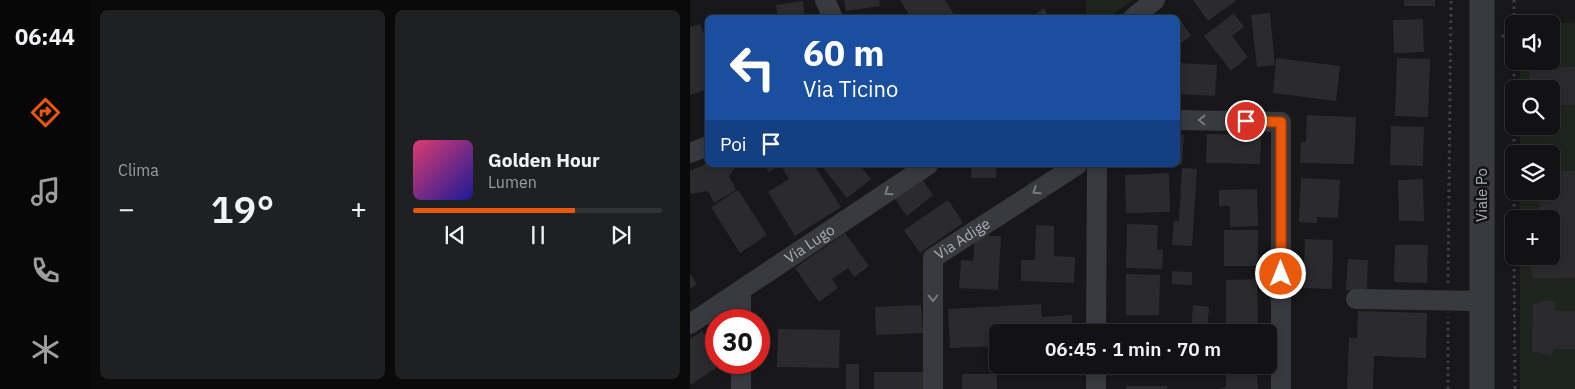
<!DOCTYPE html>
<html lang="it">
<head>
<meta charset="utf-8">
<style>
  body { margin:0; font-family:"IBM Plex Sans",sans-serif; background:#1f2022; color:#f1f3f6; height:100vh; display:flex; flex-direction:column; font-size:19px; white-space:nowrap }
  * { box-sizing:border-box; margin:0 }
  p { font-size:16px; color:#9c9ea0 }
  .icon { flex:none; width:28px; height:28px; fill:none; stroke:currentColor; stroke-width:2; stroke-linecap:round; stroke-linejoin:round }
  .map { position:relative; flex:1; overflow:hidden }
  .panel { display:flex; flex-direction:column; gap:10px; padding:10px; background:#0a0a0b; width:600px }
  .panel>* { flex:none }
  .guide { position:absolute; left:15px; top:15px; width:475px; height:152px; border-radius:8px; box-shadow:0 2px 8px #0003,0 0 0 1px #313234; background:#1a4fa0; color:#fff; overflow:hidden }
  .buttons { position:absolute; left:815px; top:15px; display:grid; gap:10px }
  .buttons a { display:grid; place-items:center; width:55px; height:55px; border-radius:8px; background:#121214; box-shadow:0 2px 8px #0003,0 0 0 1px #313234; font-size:25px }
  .speed { position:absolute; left:15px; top:309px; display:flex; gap:10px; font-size:25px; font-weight:700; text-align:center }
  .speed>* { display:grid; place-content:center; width:65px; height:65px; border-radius:50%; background:#121214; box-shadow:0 2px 8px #0003,0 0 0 1px #313234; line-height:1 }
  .speed .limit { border:8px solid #d22; background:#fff; color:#111 }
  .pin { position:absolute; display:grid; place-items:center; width:42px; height:42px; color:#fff; margin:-21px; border:2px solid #fff; border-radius:50%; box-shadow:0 1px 5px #0007 }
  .me { position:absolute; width:55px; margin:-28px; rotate:0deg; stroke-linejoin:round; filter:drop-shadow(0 0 4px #0008) }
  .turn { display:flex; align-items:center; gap:18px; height:105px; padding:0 15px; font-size:22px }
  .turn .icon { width:65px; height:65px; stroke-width:2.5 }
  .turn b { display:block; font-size:35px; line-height:42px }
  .then { display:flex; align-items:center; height:48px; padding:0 15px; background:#0003; gap:10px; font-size:19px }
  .big { font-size:38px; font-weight:600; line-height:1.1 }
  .panel .widget { flex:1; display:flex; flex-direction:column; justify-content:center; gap:8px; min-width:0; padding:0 18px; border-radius:8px; background:#1f2022 }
  .song { display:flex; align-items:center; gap:15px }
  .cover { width:60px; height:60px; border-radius:8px; background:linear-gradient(135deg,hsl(340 70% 55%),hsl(240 70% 35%)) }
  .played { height:5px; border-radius:2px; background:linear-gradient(90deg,#ea580c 65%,#313234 65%) }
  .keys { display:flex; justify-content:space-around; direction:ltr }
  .heat { display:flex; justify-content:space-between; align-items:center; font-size:28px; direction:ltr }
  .panel .tiles { flex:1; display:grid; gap:10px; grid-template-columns:repeat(2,1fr) }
  .trip { position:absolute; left:299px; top:324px; width:288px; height:50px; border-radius:8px; background:#121214; box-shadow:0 2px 8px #0003,0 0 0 1px #313234; font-weight:600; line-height:50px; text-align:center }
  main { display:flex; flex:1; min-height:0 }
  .tab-bar { display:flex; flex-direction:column; width:90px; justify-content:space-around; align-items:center; background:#070708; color:#9c9ea0 }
  .tab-bar .icon { width:35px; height:35px }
  .tab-bar .selected { color:#ea580c }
  .tab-bar b { font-size:22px; color:#f1f3f6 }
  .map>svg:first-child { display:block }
  .green { fill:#1e251f }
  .building { fill:#2b2b2e }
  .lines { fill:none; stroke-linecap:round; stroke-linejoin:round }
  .path { stroke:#3f4146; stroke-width:3; stroke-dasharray:2.5 4; stroke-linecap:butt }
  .minor { stroke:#393a3f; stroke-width:20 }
  .tertiary { stroke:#393a3f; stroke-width:25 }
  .oneway { stroke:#777a83 }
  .route-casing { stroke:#983908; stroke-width:12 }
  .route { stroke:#ea580c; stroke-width:9 }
  .labels { text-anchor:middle; stroke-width:5; stroke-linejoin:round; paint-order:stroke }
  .street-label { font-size:15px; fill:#aaafba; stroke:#131315 }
</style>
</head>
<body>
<main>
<nav class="tab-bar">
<b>06:44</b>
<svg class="icon selected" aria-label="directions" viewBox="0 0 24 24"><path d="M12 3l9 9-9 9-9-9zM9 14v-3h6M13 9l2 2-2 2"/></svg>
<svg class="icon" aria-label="music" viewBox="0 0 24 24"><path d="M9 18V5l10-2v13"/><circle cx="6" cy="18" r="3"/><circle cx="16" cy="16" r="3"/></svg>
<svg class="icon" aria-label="phone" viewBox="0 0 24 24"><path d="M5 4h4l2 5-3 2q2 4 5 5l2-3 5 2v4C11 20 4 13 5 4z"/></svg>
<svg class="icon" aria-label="climate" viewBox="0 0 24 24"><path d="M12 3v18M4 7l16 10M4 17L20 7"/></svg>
</nav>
<section class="panel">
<div class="tiles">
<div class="widget"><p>Clima</p>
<div class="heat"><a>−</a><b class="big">19°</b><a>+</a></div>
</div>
<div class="widget">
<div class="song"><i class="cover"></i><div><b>Golden Hour</b><p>Lumen</p></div></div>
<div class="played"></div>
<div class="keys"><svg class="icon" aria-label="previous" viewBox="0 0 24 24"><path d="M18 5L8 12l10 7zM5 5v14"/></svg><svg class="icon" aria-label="pause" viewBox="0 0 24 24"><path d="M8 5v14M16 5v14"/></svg><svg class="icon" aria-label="next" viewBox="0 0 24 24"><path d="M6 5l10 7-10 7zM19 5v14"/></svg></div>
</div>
</div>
</section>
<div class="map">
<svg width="885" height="389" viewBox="0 0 885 389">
  <rect width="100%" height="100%" fill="#18181a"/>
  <g class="green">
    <path d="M 396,0 L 443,0 L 418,17 L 396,17 Z"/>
    <path d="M 830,23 L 885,23 L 885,67 L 862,67 L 861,24 Z"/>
    <rect x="830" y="61" width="10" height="28"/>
    <path d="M 862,105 L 885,105 L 885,171 L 861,171 L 861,154 L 830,154 L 830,126 L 861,126 Z"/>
    <path d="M 830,191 L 849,193 L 849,219 L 830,219 Z"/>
    <path d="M 830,256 L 849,256 L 838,260 L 843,279 L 885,278 L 885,311 L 865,311 L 865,302 L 860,300 L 843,304 L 842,351 L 862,356 L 864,349 L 885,349 L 885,389 L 830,389 Z"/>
  </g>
  <g class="building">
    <path d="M 154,0 L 189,0 L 190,6 L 156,11 Z"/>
    <path d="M 210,0 L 255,0 L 266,18 L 221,18 Z"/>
    <path d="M 503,0 L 547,0 L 518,21 Z"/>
    <rect x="714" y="0" width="31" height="6"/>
    <path d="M 113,1 L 115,18 L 88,18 L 86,5 Z"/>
    <path d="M 354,8 L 360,18 L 340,18 Z"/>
    <path d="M 544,13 L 554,27 L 542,36 L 558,57 L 541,71 L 514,36 Z"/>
    <path d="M 580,13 L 585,65 L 567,67 L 561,15 Z"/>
    <path d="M 487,15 L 501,36 L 488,45 L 488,18 L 484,18 Z"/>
    <path d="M 733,19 L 734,52 L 704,53 L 703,20 Z"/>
    <path d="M 10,24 L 18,43 L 18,89 L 0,95 L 0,27 Z"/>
    <path d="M 586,58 L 650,66 L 646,101 L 583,93 Z"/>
    <path d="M 707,58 L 740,59 L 738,117 L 705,116 Z"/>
    <path d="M 840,61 L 863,61 L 862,67 L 885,67 L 885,105 L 861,105 L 861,89 L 840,89 Z"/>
    <path d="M 488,63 L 527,65 L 525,96 L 488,94 Z"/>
    <path d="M 617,115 L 666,117 L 664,164 L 610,163 L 611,142 L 616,142 Z"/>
    <path d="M 701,126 L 734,127 L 733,166 L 700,165 Z"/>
    <path d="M 488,134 L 494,135 L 492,165 L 488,165 Z"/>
    <path d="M 517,134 L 571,135 L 570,164 L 516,163 Z"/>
    <path d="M 18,163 L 47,165 L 39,176 L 46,190 L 24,203 L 18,191 L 0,194 L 0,171 Z"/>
    <path d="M 74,165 L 90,165 L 79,172 Z"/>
    <path d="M 90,165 L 124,165 L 151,207 L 105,236 L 78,192 L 99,179 Z"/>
    <path d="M 131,165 L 169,165 L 181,179 L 157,198 Z"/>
    <path d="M 281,165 L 307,165 L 306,178 L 281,178 Z"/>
    <path d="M 492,168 L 507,169 L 502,246 L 482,245 L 484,221 L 489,221 Z"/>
    <path d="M 861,171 L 885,171 L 885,278 L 843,279 L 838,260 L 849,256 L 861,256 L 861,219 L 849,219 L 849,193 L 844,192 L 861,191 Z"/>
    <path d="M 479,173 L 480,212 L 436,213 L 435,175 Z"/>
    <path d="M 229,175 L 243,195 L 217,216 L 202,195 Z"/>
    <path d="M 611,178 L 650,180 L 648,218 L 627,217 L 627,223 L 609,222 Z"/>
    <path d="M 733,179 L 734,221 L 709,221 L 708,180 Z"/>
    <path d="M 567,189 L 568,226 L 540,227 L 540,206 L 529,206 L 529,190 Z"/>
    <path d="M 48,190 L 77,235 L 50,253 L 21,207 Z"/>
    <path d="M 258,200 L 273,223 L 230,253 L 214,230 Z"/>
    <path d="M 437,224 L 468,225 L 467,250 L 473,250 L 472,269 L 436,268 Z"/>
    <path d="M 346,225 L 364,226 L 364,256 L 385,257 L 384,283 L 331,281 L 331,260 L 345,260 Z"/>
    <rect x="534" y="230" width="34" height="36"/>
    <path d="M 155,233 L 179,266 L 164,277 L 158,268 L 142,279 L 148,288 L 129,302 L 105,268 Z"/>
    <path d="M 285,235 L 311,236 L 308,290 L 269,288 L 271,260 L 283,261 Z"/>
    <path d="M 615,239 L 643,240 L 642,289 L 613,288 Z"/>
    <path d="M 705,245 L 738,245 L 737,283 L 704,282 Z"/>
    <path d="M 658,259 L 678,260 L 677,291 L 656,290 Z"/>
    <path d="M 482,271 L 502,272 L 502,285 L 482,284 Z"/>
    <path d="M 0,274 L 7,284 L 0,289 Z"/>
    <path d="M 436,274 L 470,275 L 469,315 L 436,315 Z"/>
    <path d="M 567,279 L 568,323 L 536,324 L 536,280 Z"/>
    <path d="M 860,300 L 865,302 L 865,311 L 885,311 L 885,349 L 864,349 L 862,356 L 842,351 L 843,304 Z"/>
    <path d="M 351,304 L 352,317 L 382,315 L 383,332 L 308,332 L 308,346 L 260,348 L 258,309 Z"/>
    <path d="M 231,305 L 233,333 L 186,335 L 185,307 Z"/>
    <path d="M 503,305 L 519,307 L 517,332 L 501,332 Z"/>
    <path d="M 668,311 L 737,313 L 736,358 L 684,356 L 683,389 L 657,389 L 659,338 L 667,338 Z"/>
    <path d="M 88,329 L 150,330 L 149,368 L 87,367 Z"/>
    <path d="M 436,329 L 473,329 L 472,332 L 436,332 Z"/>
    <path d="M 522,330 L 555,331 L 555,332 L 522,332 Z"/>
    <path d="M 12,331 L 25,350 L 17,355 L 26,368 L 0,385 L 0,339 Z"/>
    <rect x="156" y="364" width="13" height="25"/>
    <rect x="184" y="372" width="51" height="17"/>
    <path d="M 567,373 L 568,389 L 528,389 L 536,387 L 536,374 Z"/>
    <rect x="272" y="374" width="35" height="15"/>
    <rect x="436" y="386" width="41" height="3"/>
  </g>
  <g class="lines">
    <g class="path">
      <path d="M 824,0 L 824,18"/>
      <path d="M 812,37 L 821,27 L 824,16"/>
      <path d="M 824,61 L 824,89"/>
      <path d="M 824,126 L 824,154"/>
      <path d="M 824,191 L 824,219"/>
      <path d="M 824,256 L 825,389"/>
      <path d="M 758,283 L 761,0"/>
      <path d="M 758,389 L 758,317"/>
    </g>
    <g class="minor">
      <path d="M 135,0 L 143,18"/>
      <path d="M 443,18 L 465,0"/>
      <path d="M 488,120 L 591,122 L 591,389"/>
      <path d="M 0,153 L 18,146"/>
      <path d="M 51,290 L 51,320"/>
      <path d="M 666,299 L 792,301"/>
      <path id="s1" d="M 0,324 L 238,165"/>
      <path d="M 406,332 L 407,165"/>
      <path d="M 51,362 L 51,389"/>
      <path id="s2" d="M 243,389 L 243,258 L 387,165"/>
      <path d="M 406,389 L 406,365"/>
    </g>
    <path class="tertiary" d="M 792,389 L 792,0"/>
  </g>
  <defs><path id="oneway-chevron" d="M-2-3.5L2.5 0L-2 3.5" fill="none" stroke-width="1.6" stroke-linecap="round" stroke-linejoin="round" transform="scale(1.25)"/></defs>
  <g class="oneway">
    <use href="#oneway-chevron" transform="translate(512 120) rotate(-179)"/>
    <use href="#oneway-chevron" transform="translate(346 191) rotate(147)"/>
    <use href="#oneway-chevron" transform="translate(198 192) rotate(146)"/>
    <use href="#oneway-chevron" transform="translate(243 298) rotate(90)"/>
  </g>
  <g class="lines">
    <defs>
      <path id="route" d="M 556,121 L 591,122 L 591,274"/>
    </defs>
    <use href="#route" class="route-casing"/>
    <use href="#route" class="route"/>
  </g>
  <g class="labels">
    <g class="street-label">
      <text transform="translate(792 195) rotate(-90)" y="5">Viale Po</text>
      <text dy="5" stroke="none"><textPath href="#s2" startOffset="166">Via Adige</textPath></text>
      <text dy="5" stroke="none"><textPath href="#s1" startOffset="144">Via Lugo</textPath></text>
    </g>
  </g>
</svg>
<div class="buttons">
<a><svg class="icon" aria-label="sound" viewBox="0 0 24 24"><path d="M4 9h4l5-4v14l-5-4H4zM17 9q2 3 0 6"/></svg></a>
<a><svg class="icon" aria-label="search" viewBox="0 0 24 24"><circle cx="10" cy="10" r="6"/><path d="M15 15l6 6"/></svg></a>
<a><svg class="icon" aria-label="layers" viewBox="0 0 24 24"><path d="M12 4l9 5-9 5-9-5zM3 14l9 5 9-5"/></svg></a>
<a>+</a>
</div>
<div class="speed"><div class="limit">30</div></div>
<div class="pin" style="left:556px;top:121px;background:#d93025"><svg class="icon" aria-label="arrive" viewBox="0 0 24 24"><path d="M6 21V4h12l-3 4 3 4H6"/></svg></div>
<svg class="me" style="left:591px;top:274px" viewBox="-20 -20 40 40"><circle r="17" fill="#ea580c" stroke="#fff" stroke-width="3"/><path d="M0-11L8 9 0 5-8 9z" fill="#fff"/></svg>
<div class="trip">06:45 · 1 min · 70 m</div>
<div class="guide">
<div class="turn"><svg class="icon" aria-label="left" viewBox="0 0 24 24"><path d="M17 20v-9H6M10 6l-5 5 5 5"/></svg><div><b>60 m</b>Via Ticino</div></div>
<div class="then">Poi<svg class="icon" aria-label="arrive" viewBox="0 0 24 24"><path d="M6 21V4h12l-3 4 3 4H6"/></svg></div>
</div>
</div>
</main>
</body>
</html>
